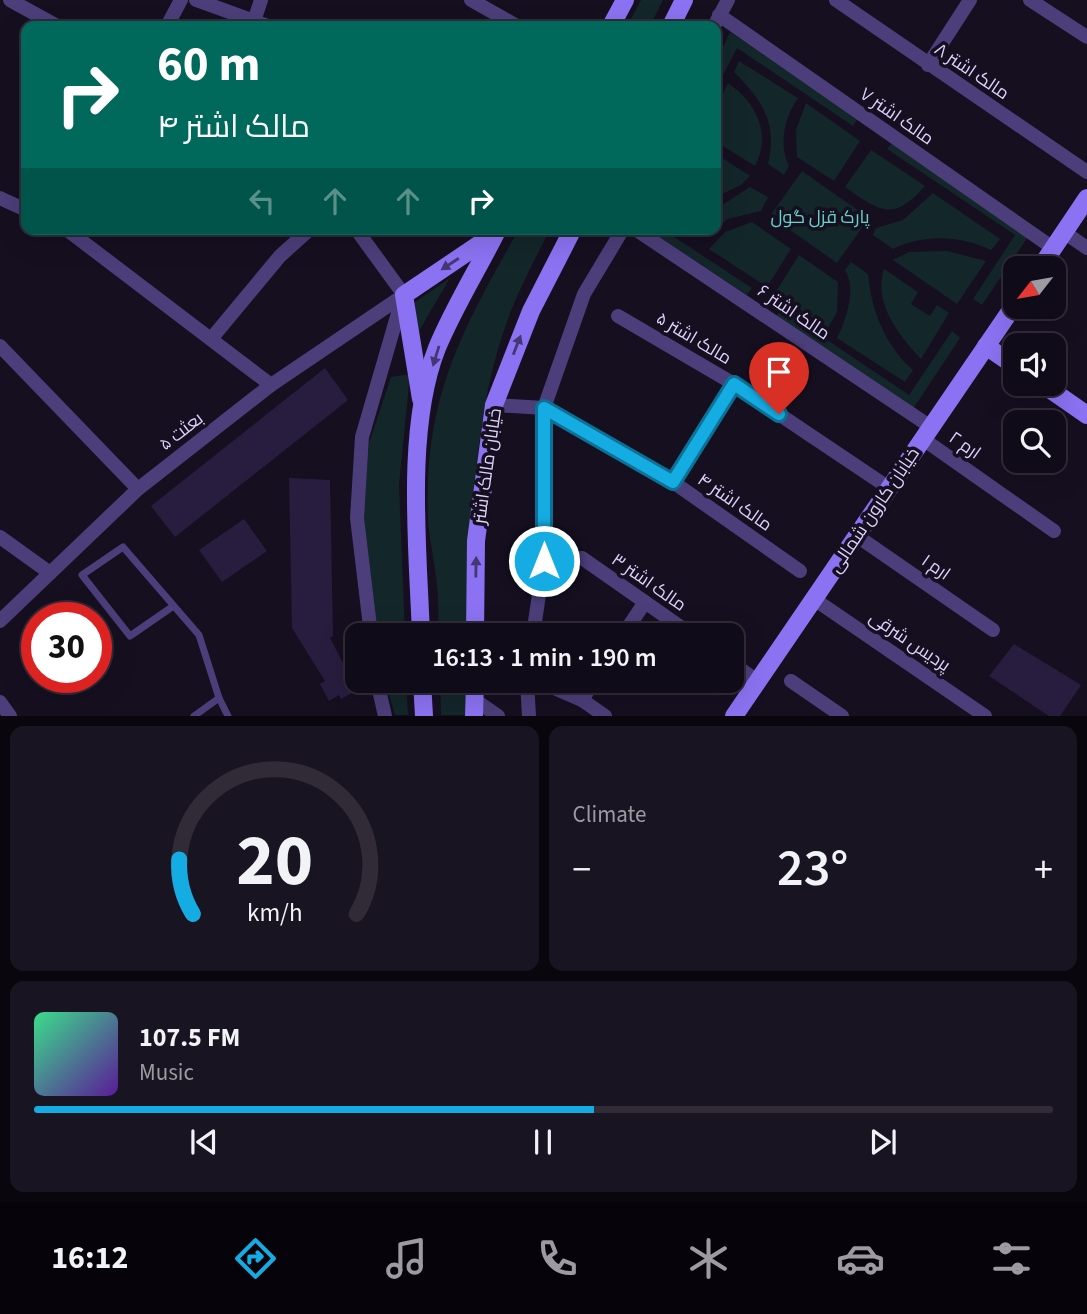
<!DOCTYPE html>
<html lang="en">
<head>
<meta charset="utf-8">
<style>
  body { margin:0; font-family:"Source Sans 3",Cairo,sans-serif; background:#191421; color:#f1f3f6; height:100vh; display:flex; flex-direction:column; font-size:26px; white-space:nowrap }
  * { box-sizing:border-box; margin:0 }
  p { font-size:23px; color:#9c9ba2 }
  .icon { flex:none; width:38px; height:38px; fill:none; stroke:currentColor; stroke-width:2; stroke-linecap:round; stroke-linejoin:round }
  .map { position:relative; height:716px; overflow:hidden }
  .panel { display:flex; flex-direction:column; gap:10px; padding:10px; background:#09060d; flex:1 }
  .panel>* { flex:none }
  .banner { position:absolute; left:21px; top:21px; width:700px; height:214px; border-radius:14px; box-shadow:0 7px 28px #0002,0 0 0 2px #302b37; background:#00695c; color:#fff; overflow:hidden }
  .needle { width:46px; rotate:239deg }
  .buttons { position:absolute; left:1003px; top:256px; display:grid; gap:14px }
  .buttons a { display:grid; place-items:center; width:63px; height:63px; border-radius:14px; background:#100b18; box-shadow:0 7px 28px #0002,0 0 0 2px #302b37; font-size:35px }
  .speed { position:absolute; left:21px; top:602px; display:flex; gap:14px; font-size:35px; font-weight:700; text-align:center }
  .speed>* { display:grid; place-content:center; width:91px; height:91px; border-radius:50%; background:#100b18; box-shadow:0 7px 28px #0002,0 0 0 2px #302b37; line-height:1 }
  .speed .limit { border:10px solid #d22; background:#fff; color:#111 }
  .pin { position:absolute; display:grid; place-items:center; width:60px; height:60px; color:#fff; margin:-72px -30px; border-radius:50% 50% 50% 0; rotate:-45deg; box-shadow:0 0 7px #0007 }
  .pin .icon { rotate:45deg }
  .me { position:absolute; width:77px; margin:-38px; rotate:0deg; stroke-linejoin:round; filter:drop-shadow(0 0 5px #0008) }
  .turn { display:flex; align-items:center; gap:24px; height:147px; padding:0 21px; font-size:32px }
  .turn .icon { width:91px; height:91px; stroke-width:2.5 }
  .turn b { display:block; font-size:49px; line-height:60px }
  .lanes { display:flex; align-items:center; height:66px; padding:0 21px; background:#0003; justify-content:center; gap:35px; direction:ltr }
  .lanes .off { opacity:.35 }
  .big { font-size:52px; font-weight:600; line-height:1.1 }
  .panel .widget { flex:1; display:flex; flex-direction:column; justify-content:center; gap:10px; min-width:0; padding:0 24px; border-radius:14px; background:#191421 }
  .panel .dial { align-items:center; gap:0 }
  .dial svg { height:182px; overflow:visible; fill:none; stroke:#302b37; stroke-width:7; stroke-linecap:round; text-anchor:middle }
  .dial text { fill:#f1f3f6; stroke:none }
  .song { display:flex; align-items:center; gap:21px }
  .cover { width:84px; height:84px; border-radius:10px; background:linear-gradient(135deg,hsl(150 70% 55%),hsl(270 70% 35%)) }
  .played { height:7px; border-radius:4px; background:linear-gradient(90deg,#15ace3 55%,#302b37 55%) }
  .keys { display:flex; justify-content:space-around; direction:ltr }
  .heat { display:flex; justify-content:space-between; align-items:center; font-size:38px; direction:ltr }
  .panel .tiles { flex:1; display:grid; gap:10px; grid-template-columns:1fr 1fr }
  .widget:last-child { grid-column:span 2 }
  .trip { position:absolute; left:345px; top:623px; width:399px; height:70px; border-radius:14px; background:#100b18; box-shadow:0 7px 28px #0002,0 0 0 2px #302b37; font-weight:600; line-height:70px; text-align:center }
  .menu { display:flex; height:112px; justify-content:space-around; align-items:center; background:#06040a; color:#9c9ba2 }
  .menu .icon { width:49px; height:49px }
  .menu .active { color:#15ace3 }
  .menu b { font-size:32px; color:#f1f3f6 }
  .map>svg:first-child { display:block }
  .green { fill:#132629 }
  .building { fill:#291d3f }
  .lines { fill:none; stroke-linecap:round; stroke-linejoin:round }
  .lane { stroke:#4b3e7a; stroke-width:7 }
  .street { stroke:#4b3e7a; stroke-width:14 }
  .secondary { stroke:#8b72f2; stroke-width:18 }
  .oneway { fill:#443774 }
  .route-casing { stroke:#0e7094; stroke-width:18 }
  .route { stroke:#15ace3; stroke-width:12 }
  .labels { text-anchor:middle; stroke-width:7; stroke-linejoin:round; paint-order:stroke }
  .street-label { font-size:18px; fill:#ddd2fb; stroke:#150f20 }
  .park-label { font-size:18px; fill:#65d3ca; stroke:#150f20 }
</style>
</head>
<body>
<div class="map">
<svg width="1087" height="716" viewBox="0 0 1087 716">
  <rect width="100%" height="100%" fill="#150f20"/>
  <g class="green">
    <path d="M 641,0 L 663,0 L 650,26 L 627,26 Z"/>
    <path d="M 730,32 L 858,118 L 853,126 L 737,48 L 716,89 L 716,63 Z"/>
    <path d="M 739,61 L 798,98 C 785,117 778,144 789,166 L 784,175 L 768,164 C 778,123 762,100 734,72 Z"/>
    <path d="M 728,83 C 756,102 772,134 755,166 L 716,142 L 716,109 Z"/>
    <path d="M 806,103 L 860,141 L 834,181 L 797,157 L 796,130 Z"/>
    <path d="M 893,141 L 1030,234 L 982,305 L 973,299 L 1015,235 L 887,149 Z"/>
    <path d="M 871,150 L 925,186 C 893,223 879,211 845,187 Z"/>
    <path d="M 716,154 L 750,176 L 741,185 L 716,197 Z"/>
    <path d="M 802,171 L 869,218 L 837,263 L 770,216 Z"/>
    <path d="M 750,187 L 768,197 L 761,211 L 728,219 L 716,228 L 716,209 Z"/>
    <path d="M 933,193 L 1000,239 L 991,250 C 961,235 922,234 893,249 L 873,235 L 876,228 L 903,220 Z"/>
    <path d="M 752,222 L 791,249 L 767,287 L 709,249 L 725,232 Z"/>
    <path d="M 519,229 L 550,229 C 535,260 518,290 507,322 C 471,420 473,532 468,635 L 439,635 C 438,616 439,596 436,577 C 434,558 429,538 428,519 C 423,398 462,330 519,229 Z"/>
    <path d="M 648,229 L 662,229 L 752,288 L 747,295 Z"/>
    <path d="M 947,251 L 986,261 L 957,304 L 893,260 L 909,252 Z"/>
    <path d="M 799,255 L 838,282 L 837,312 L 828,328 L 775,293 Z"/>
    <path d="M 851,262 L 868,274 C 871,309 885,346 913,370 L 905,382 L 837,338 C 846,320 857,289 845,270 Z"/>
    <path d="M 884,269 L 918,292 L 911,304 L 930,316 L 937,305 L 949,313 L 921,359 C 899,335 873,304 884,269 Z"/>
    <path d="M 450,278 L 419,331 L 414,303 Z"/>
    <path d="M 781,309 L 909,395 L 952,331 L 960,338 L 913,409 L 776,317 Z"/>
    <path d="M 410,374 L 399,485 L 405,635 L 376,635 L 363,513 L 369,443 L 391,377 Z"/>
    <path d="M 385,681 L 406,681 L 408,715 L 395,715 Z"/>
    <path d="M 440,681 L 466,681 L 465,715 L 441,715 Z"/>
  </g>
  <g class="building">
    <path d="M 325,368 L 348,400 L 175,537 L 151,506 Z"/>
    <path d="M 289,478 L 330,480 L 333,636 L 330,638 L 357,690 L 341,699 L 339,695 L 329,701 L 320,684 L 325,681 L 292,628 Z"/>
    <path d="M 244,519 L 267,551 L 222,582 L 199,550 Z"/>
    <path d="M 1014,644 L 1081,685 L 1060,716 L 1049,716 L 989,676 Z"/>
  </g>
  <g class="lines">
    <g class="lane">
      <path d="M 172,607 L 130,636 L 82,575 L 123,547 L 199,635 L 219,698"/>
      <path d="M 194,716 L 219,698 L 228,716"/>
    </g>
    <g class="street">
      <path d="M 10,0 L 57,26"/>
      <path d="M 196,0 L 268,26"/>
      <path d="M 471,0 L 517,26"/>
      <path d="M 836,0 L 1087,172"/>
      <path d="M 1030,0 L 1087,37"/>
      <path d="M 719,15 L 1053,248"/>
      <path d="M 167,26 L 181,0"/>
      <path d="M 258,26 L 254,21 L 261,0"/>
      <path d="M 714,26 L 728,0"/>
      <path d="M 928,65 L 970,0"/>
      <path d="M 0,198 L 26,210"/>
      <path d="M 66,229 L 271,385"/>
      <path d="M 356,229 L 404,295"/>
      <path d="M 635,229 L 931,427"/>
      <path d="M 1064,232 L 1087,248"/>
      <path d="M 618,316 L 734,384 L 889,488"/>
      <path d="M 211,339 L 280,256 L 310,229"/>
      <path d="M 0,346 L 138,489"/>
      <path d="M 494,405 L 544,408 L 673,482 L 800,571"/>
      <path d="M 923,439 L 1054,531"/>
      <path d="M 673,482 L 734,384"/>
      <path d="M 857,536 L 993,630"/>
      <path d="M 0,537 L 50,573"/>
      <path d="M 544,561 L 582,558 L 692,635"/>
      <path d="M 814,599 L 985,716"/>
      <path d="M 0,621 L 138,489 L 271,385 L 404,295"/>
      <path d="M 371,635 L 357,518 L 362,437 L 403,296"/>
      <path d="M 533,635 L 544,561 L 544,408 L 584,294 L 623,229"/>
      <path d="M 623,635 L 645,602"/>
      <path d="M 732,663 L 757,681"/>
      <path d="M 377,681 L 385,716"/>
      <path d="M 527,681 L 529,716"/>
      <path d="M 538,681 L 582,700 L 605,716"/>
      <path d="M 791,681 L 842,716"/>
      <path d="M 475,700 L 498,716"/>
      <path d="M 582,700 L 594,681"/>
      <path d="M 0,702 L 10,716"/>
    </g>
    <g class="secondary">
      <path d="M 611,26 L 625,0"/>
      <path d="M 671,26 L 684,0"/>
      <path d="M 1040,268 L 1087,198"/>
      <path d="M 986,346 L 1015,366"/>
      <path d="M 1041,383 L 1087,415"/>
      <path d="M 421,399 L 404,295 L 493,235"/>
      <path d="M 421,635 C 418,550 405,429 437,348 C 454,307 478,269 498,229"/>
      <path d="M 475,635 L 476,541 L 494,405 L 531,311 L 573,229"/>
      <path d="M 422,681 L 424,716"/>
      <path d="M 474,716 L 475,681"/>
      <path d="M 734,716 L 1015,304"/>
    </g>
  </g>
  <defs><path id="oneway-solid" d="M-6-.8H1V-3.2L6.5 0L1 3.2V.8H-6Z" transform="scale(1.75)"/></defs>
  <g class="oneway">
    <use href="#oneway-solid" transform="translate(450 264) rotate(147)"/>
    <use href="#oneway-solid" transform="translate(517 345) rotate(-69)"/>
    <use href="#oneway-solid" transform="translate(436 356) rotate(107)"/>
    <use href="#oneway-solid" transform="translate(476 567) rotate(-89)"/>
  </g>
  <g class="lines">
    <defs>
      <path id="route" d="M 544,561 L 544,408 L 673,482 L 734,384 L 779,414"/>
    </defs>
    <use href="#route" class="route-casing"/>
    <use href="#route" class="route"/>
  </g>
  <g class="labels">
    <g class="street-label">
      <text transform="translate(972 71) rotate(34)" y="6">مالک اشتر ۸</text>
      <text transform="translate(897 116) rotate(35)" y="6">مالک اشتر ۷</text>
      <text transform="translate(794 312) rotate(34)" y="6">مالک اشتر ۶</text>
      <text transform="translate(694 338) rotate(31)" y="6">مالک اشتر ۵</text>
      <text transform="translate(181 431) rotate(-38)" y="6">بعثت ۵</text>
      <text transform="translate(965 445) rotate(35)" y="6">ارم ۲</text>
      <text transform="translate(487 466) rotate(-82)" y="6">خیابان مالک اشتر</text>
      <text transform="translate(735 502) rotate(35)" y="6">مالک اشتر ۴</text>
      <text transform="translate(874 510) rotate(-56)" y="6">خیابان کارون شمالی</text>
      <text transform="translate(936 567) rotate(35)" y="6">ارم ۱</text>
      <text transform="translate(649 582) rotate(35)" y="6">مالک اشتر ۳</text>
      <text transform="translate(910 641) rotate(34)" y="6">پردیس شرقی</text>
    </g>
    <g class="park-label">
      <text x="820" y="223">پارک قزل گول</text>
    </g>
  </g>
</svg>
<div class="buttons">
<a><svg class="needle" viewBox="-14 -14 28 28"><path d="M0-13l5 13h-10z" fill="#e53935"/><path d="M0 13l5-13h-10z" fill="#9c9ba2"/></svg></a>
<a><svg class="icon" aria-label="sound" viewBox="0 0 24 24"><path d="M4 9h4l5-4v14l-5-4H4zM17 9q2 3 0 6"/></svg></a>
<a><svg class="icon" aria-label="search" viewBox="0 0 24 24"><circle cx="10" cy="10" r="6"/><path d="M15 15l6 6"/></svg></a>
</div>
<div class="speed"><div class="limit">30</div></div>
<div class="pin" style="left:779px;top:414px;background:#d93025"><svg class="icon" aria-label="arrive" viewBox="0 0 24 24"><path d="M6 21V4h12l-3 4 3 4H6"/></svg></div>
<svg class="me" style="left:544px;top:561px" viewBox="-20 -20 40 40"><circle r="17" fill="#15ace3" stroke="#fff" stroke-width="3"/><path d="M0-11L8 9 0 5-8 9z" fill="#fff"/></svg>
<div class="trip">16:13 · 1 min · 190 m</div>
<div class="banner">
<div class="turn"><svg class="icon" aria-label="right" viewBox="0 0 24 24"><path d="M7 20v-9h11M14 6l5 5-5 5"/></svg><div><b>60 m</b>مالک اشتر ۴</div></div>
<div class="lanes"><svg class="icon off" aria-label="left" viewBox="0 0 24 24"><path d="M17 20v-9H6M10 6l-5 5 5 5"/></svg><svg class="icon off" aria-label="ahead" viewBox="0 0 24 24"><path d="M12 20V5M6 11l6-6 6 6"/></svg><svg class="icon off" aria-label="ahead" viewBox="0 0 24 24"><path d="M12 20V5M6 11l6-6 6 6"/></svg><svg class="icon" aria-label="right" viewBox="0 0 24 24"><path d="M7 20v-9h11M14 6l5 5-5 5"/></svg></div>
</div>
</div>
<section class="panel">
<div class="tiles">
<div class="widget dial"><svg viewBox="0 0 100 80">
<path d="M14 69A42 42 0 1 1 86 69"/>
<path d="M14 69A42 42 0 0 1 8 45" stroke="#15ace3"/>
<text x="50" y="56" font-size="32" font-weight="700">20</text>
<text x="50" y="72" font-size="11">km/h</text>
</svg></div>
<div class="widget"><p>Climate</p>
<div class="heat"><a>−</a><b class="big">23°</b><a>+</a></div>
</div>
<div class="widget">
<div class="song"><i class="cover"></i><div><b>107.5 FM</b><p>Music</p></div></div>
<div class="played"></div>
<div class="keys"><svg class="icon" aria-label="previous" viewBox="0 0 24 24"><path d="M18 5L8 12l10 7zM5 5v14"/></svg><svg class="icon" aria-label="pause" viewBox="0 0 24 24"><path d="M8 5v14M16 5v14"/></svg><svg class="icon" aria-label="next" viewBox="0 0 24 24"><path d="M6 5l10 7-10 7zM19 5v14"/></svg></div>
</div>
</div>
</section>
<nav class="menu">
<b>16:12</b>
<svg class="icon active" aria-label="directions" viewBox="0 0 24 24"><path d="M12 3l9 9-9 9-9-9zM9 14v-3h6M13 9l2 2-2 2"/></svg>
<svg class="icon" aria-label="music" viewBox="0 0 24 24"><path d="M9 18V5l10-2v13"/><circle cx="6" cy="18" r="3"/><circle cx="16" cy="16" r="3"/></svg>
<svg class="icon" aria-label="phone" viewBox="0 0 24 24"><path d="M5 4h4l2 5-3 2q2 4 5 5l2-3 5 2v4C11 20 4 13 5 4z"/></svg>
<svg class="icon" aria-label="climate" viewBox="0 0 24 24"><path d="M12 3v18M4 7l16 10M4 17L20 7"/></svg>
<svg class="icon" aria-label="car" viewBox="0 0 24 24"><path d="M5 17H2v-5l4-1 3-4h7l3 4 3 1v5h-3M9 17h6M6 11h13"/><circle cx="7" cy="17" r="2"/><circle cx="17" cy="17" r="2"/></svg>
<svg class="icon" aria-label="filters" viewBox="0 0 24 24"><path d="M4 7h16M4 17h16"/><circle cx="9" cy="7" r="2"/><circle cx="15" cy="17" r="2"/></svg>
</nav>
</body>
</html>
